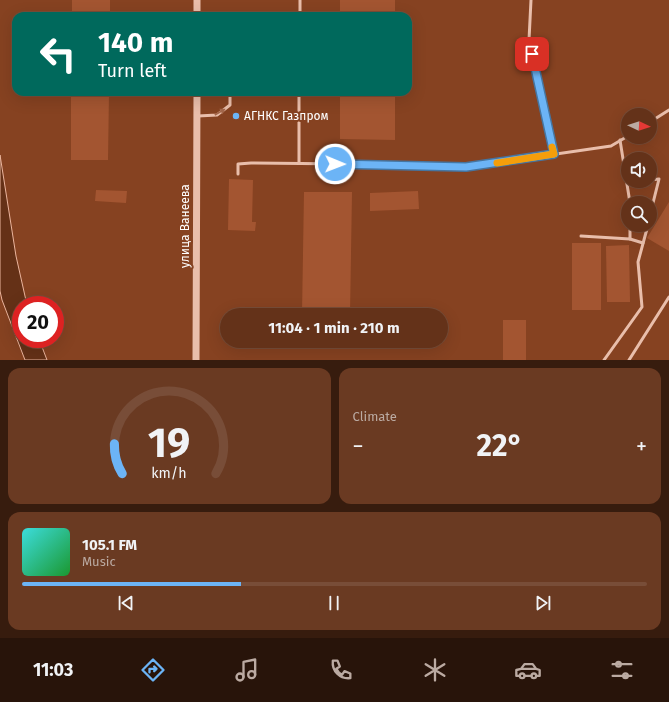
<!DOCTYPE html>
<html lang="en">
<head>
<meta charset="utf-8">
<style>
  body { margin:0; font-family:"Fira Sans",sans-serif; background:#6a3a22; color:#f1f3f6; height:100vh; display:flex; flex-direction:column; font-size:15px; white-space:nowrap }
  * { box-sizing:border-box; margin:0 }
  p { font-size:13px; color:#bbaaa2 }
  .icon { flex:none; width:22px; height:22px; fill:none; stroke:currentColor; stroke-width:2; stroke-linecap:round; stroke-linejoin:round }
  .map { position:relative; height:360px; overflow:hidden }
  .panel { display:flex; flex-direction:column; gap:8px; padding:8px; background:#371c0e; flex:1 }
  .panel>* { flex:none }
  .banner { position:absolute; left:12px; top:12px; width:400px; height:84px; border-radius:12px; box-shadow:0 4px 16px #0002,0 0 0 1px #784d38; background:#00695c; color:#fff; overflow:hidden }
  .needle { width:26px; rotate:94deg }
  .controls { position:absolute; left:621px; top:108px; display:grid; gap:8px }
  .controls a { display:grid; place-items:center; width:36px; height:36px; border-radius:50%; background:#643219; box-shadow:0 4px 16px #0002,0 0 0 1px #784d38; font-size:20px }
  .speed { position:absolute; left:12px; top:296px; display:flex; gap:8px; font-size:20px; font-weight:700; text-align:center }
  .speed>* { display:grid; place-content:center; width:52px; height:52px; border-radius:50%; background:#643219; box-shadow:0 4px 16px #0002,0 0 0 1px #784d38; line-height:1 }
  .speed .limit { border:6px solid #d22; background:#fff; color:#111 }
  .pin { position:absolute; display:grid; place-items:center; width:34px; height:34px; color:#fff; margin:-17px; border-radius:8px; box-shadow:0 2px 6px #0006 }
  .me { position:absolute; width:44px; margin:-22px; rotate:91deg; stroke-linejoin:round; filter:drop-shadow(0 0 3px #0008) }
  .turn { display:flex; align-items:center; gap:14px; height:84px; padding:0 20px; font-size:18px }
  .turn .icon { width:52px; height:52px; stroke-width:2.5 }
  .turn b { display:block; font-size:28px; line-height:34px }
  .big { font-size:30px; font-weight:700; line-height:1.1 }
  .panel .card { flex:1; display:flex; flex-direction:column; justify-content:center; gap:6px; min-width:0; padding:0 14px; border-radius:12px; background:#6a3a22 }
  .panel .dial { align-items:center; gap:0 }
  .dial svg { height:104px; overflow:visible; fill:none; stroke:#784d38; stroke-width:7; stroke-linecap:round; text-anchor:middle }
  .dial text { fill:#f1f3f6; stroke:none }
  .song { display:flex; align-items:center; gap:12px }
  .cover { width:48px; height:48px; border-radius:6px; background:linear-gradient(135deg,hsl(180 70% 55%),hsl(130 70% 35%)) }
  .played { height:4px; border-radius:2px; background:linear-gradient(90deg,#6cb4f6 35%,#784d38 35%) }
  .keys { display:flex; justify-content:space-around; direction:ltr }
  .heat { display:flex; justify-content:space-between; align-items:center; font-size:22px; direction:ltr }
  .panel .tiles { flex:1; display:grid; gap:8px; grid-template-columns:1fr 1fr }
  .card:last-child { grid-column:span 2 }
  .trip { position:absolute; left:220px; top:308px; width:228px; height:40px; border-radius:20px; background:#643219; box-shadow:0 4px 16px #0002,0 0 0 1px #784d38; font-weight:700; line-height:40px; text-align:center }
  .tab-bar { display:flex; height:64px; justify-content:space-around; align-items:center; background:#28140a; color:#bbaaa2 }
  .tab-bar .icon { width:28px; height:28px }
  .tab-bar .selected { color:#6cb4f6 }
  .tab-bar b { font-size:18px; color:#f1f3f6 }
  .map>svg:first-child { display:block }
  .water { fill:#653117; stroke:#ebb59e }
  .building { fill:#a35531 }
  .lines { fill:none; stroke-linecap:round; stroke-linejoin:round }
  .service { stroke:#e9beab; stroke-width:3 }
  .tertiary { stroke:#e9beab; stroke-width:7 }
  .oneway { fill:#a4674a }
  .route-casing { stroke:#4675a0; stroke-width:10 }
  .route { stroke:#6cb4f6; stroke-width:7 }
  .slow { stroke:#f59e0b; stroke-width:7 }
  .poi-dot { fill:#6cb4f6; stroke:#864221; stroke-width:1.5 }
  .labels { text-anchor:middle; stroke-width:4; stroke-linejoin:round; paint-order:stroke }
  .poi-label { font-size:12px; fill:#fff; stroke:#864221; text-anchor:start }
  .street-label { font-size:12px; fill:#fff; stroke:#864221 }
</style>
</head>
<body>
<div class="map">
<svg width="669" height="360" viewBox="0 0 669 360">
  <rect width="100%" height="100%" fill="#864221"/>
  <path class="water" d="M 0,155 L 16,256 L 27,305 L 21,305 L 21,339 L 39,339 L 47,360 L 25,360 L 2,300 L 0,291 Z"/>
  <g class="building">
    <rect x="72" y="0" width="38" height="16"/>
    <rect x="340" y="0" width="55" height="16"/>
    <path d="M 71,92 L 109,92 L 108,160 L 71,160 Z"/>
    <path d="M 340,92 L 395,92 L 395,140 L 340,139 Z"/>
    <path d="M 229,179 L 253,180 L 252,222 L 256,222 L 255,231 L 228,230 Z"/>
    <path d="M 96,190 L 127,191 L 126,203 L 95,201 Z"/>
    <path d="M 418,191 L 419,209 L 370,211 L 370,193 Z"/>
    <path d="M 304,192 L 352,192 L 350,315 L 302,315 Z"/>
    <path d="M 669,202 L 669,251 L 647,238 Z"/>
    <rect x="572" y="243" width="29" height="67"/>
    <path d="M 629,245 L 630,302 L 607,302 L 606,246 Z"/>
    <rect x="503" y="320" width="23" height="40"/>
    <path d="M 302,341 L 350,341 L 350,346 L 302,345 Z"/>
  </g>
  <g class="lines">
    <g class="service">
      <path d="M 531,0 L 529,40 L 554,155"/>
      <path d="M 300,16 L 300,0"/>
      <path d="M 198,116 L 217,115 L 230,105 L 230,92"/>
      <path d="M 650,122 L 669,110"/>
      <path d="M 620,140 L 630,203"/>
      <path d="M 299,163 L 299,92"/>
      <path d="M 238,174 L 238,164 L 251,163 L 347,164 L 466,167 L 611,146 L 628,136"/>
      <path d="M 650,180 L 659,179 L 650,215"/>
      <path d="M 627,183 L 644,181"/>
      <path d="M 581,236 L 630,239 L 630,225"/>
      <path d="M 630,239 L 643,243"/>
      <path d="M 604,360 L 642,307 L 638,262 L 648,225"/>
      <path d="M 629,360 L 669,297"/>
    </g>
    <g class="tertiary">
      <path d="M 197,16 L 197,0"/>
      <path d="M 196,360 L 197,92"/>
    </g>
  </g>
  <defs><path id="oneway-solid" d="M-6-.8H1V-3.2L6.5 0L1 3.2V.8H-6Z"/></defs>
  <use class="oneway" href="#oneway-solid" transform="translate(220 112) rotate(-30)"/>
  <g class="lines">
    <defs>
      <path id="route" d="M 335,164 L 466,167 L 554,154 L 532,54"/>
    </defs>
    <use href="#route" class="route-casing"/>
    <use href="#route" class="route"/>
    <path class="slow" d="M 497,163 L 554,154 L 552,147"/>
  </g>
  <circle class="poi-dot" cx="236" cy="116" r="4"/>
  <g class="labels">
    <g class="poi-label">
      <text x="244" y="120">АГНКС Газпром</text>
    </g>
    <g class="street-label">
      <text transform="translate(185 226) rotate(-90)" y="4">улица Ванеева</text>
    </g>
  </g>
</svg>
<div class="controls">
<a><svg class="needle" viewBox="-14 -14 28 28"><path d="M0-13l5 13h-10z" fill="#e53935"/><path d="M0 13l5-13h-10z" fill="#bbaaa2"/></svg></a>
<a><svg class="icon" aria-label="sound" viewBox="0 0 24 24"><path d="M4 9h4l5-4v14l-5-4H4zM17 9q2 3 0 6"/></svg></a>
<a><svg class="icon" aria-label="search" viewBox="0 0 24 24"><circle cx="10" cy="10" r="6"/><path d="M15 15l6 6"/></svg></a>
</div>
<div class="speed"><div class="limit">20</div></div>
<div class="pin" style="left:532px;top:54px;background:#d93025"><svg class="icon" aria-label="arrive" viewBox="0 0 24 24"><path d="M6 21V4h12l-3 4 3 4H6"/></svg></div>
<svg class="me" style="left:335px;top:164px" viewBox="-20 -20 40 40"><circle r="17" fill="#6cb4f6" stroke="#fff" stroke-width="3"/><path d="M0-11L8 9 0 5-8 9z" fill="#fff"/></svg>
<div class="trip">11:04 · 1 min · 210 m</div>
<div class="banner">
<div class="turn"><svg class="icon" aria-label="left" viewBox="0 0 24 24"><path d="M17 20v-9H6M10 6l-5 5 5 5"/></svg><div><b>140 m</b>Turn left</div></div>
</div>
</div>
<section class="panel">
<div class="tiles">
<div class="card dial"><svg viewBox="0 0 100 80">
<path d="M14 69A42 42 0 1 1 86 69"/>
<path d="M14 69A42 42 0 0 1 8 46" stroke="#6cb4f6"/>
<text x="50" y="56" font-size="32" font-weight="700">19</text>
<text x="50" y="72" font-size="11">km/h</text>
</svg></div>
<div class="card"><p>Climate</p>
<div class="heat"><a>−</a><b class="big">22°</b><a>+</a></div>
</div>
<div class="card">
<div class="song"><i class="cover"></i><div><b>105.1 FM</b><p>Music</p></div></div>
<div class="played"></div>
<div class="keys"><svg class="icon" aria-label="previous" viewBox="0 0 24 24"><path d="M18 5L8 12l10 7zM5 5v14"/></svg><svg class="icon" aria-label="pause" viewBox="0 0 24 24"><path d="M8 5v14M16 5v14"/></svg><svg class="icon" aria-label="next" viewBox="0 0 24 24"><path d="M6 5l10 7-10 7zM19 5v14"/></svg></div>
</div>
</div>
</section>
<nav class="tab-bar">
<b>11:03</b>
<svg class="icon selected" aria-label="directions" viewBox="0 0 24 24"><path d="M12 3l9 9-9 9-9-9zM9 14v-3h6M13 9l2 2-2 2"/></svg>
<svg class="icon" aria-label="music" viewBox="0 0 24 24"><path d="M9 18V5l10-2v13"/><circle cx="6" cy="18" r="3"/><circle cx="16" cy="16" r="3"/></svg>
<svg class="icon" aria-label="phone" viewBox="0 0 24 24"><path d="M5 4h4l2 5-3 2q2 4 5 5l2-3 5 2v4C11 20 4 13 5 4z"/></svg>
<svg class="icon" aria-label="climate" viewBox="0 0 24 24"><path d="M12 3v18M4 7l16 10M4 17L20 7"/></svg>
<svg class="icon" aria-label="car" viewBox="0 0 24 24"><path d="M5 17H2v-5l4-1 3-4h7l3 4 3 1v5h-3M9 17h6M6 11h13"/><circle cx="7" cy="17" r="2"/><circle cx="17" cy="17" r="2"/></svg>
<svg class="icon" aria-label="filters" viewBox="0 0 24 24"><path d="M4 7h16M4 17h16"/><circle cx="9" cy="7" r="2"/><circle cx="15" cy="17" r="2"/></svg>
</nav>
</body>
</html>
